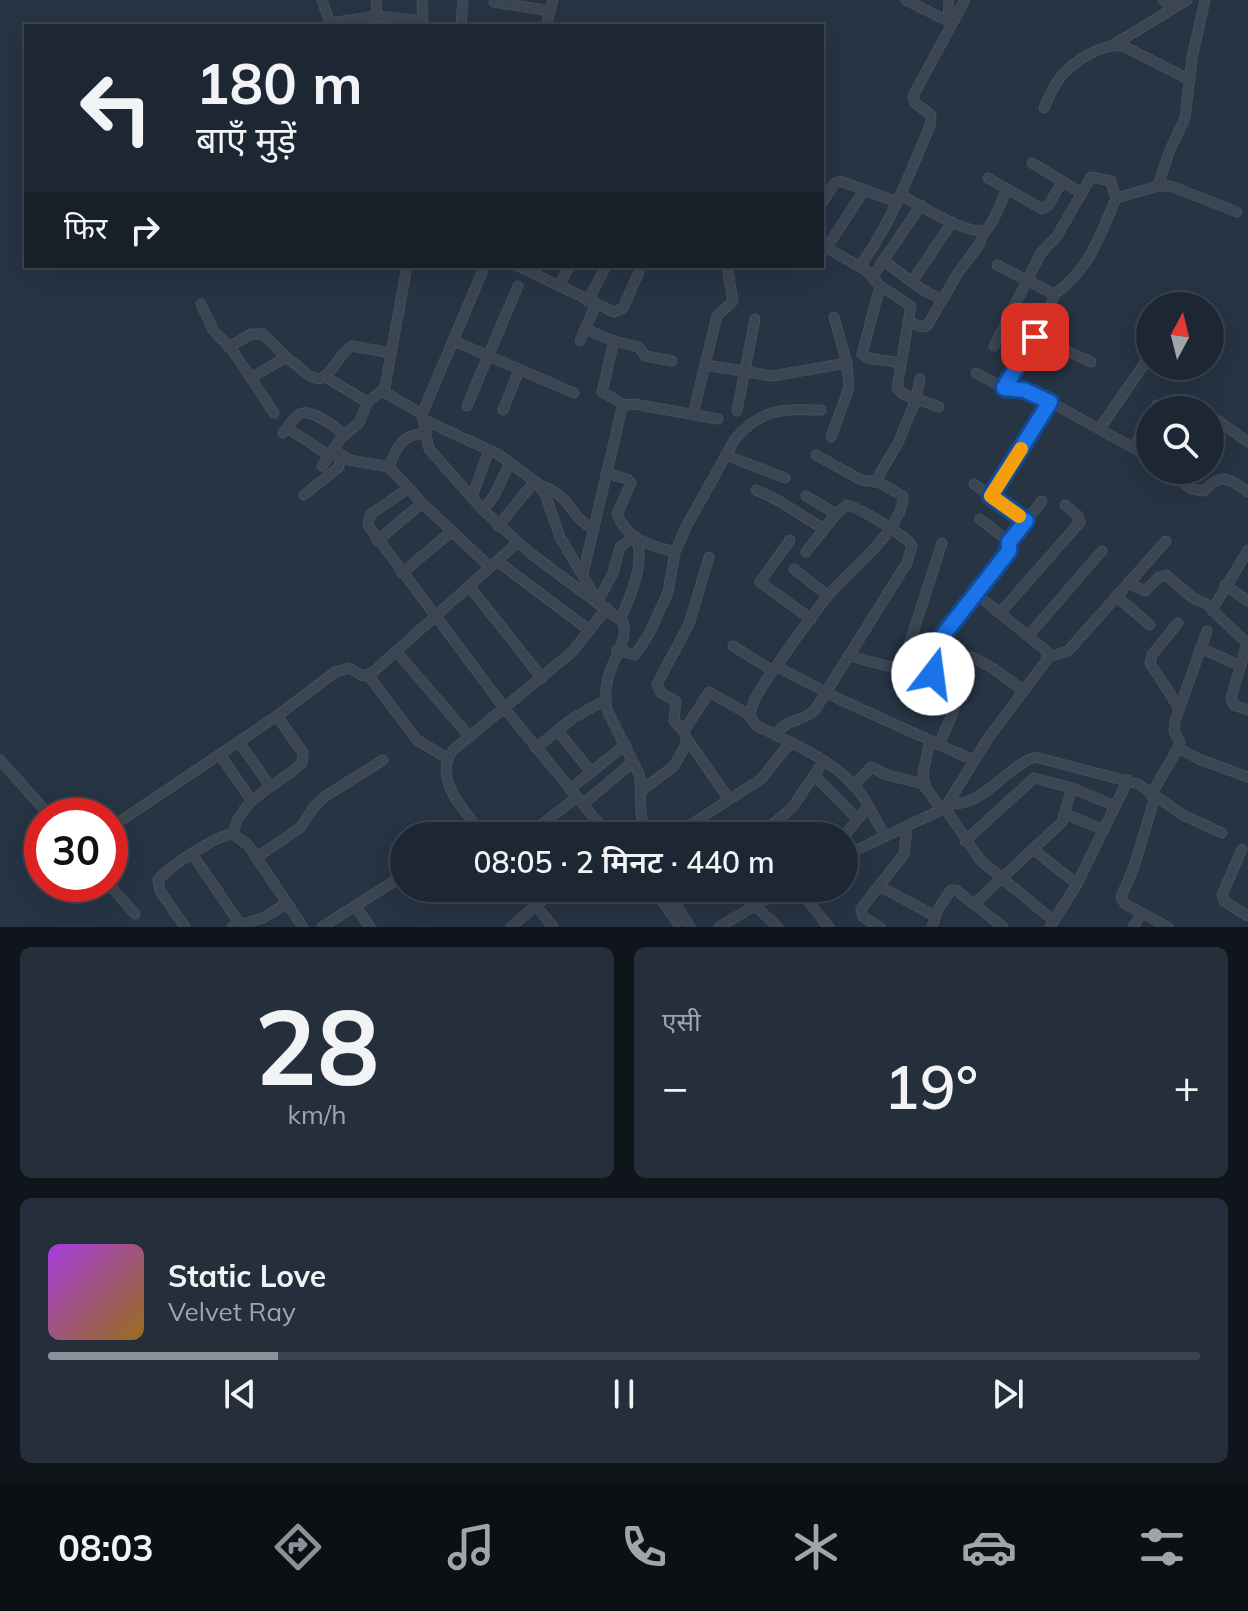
<!DOCTYPE html>
<html lang="hi">
<head>
<meta charset="utf-8">
<style>
  body { margin:0; font-family:Mulish,"Noto Sans Devanagari",sans-serif; background:#252f3b; color:#f1f3f6; height:100vh; display:flex; flex-direction:column; font-size:30px; white-space:nowrap }
  * { box-sizing:border-box; margin:0 }
  p { font-size:26px; color:#a0a5ac }
  .icon { flex:none; width:44px; height:44px; fill:none; stroke:currentColor; stroke-width:2; stroke-linecap:round; stroke-linejoin:round }
  .map { position:relative; height:927px; overflow:hidden }
  .side { display:flex; flex-direction:column; gap:20px; padding:20px; background:#10151c; flex:1 }
  .side>* { flex:none }
  .hud { position:absolute; left:24px; top:24px; width:800px; height:244px; border-radius:0px; box-shadow:0 8px 32px #0002,0 0 0 2px #3b444e; background:#1d2733; color:#f1f3f6; overflow:hidden }
  .needle { width:52px; rotate:7deg }
  .buttons { position:absolute; left:1136px; top:292px; display:grid; gap:16px }
  .buttons a { display:grid; place-items:center; width:88px; height:88px; border-radius:50%; background:#1d2733; box-shadow:0 8px 32px #0002,0 0 0 2px #3b444e; font-size:40px }
  .speed { position:absolute; left:24px; top:798px; display:flex; gap:16px; font-size:40px; font-weight:700; text-align:center }
  .speed>* { display:grid; place-content:center; width:104px; height:104px; border-radius:50%; background:#1d2733; box-shadow:0 8px 32px #0002,0 0 0 2px #3b444e; line-height:1 }
  .speed .limit { border:12px solid #d22; background:#fff; color:#111 }
  .pin { position:absolute; display:grid; place-items:center; width:68px; height:68px; color:#fff; margin:-34px; border-radius:16px; box-shadow:0 4px 12px #0006 }
  .me { position:absolute; width:88px; margin:-44px; rotate:15deg; stroke-linejoin:round; filter:drop-shadow(0 0 6px #0008) }
  .turn { display:flex; align-items:center; gap:28px; height:168px; padding:0 40px; font-size:36px }
  .turn .icon { width:104px; height:104px; stroke-width:2.5 }
  .turn b { display:block; font-size:56px; line-height:68px }
  .then { display:flex; align-items:center; height:76px; padding:0 40px; background:#0003; gap:16px; font-size:30px }
  .big { font-size:60px; font-weight:600; line-height:1.1 }
  .side .card { flex:1; display:flex; flex-direction:column; justify-content:center; gap:12px; min-width:0; padding:0 28px; border-radius:12px; background:#252f3b }
  .side .dial { align-items:center; gap:0 }
  .dial b { font-size:104px; line-height:1 }
  .song { display:flex; align-items:center; gap:24px }
  .cover { width:96px; height:96px; border-radius:12px; background:linear-gradient(135deg,hsl(280 70% 55%),hsl(40 70% 35%)) }
  .played { height:8px; border-radius:4px; background:linear-gradient(90deg,#8c9099 20%,#3b444e 20%) }
  .keys { display:flex; justify-content:space-around; direction:ltr }
  .heat { display:flex; justify-content:space-between; align-items:center; font-size:44px; direction:ltr }
  .side .tiles { flex:1; display:grid; gap:20px; grid-template-columns:1fr 1fr }
  .card:last-child { grid-column:span 2 }
  .trip { position:absolute; left:390px; top:822px; width:468px; height:80px; border-radius:40px; background:#1d2733; box-shadow:0 8px 32px #0002,0 0 0 2px #3b444e; font-weight:600; line-height:80px; text-align:center }
  .tabs { display:flex; height:128px; justify-content:space-around; align-items:center; background:#0c1014; color:#a0a5ac }
  .tabs .icon { width:56px; height:56px }
  .tabs .active { color:#8c9099 }
  .tabs b { font-size:36px; color:#f1f3f6 }
  .map>svg:first-child { display:block }
  .lines { fill:none; stroke-linecap:round; stroke-linejoin:round }
  .minor-casing { stroke:#454f5d; stroke-width:11 }
  .minor { stroke:#3c4653; stroke-width:9 }
  .route-casing { stroke:#114b97; stroke-width:20 }
  .route { stroke:#1a73e8; stroke-width:14 }
  .slow { stroke:#f59e0b; stroke-width:14 }
</style>
</head>
<body>
<div class="map">
<svg width="1248" height="927" viewBox="0 0 1248 927">
  <rect width="100%" height="100%" fill="#273444"/>
  <g class="lines">
    <defs>
      <g id="minor">
        <path d="M 322,0 L 331,26"/>
        <path d="M 376,0 L 377,16"/>
        <path d="M 422,0 L 423,25"/>
        <path d="M 906,0 L 952,23"/>
        <path d="M 1163,0 L 1173,7"/>
        <path d="M 494,2 L 550,11"/>
        <path d="M 948,21 L 949,0"/>
        <path d="M 330,23 L 377,16 L 423,21"/>
        <path d="M 461,26 L 463,0"/>
        <path d="M 546,26 L 553,0"/>
        <path d="M 1113,45 L 1187,0"/>
        <path d="M 1044,108 C 1050,95 1056,80 1067,70 C 1080,58 1107,41 1125,47 L 1190,80"/>
        <path d="M 1032,163 L 1080,192"/>
        <path d="M 988,178 L 1042,209 L 1049,205 L 1062,181"/>
        <path d="M 1158,186 L 1169,152 L 1185,118 L 1192,58 L 1205,0"/>
        <path d="M 901,195 C 915,203 973,239 987,229 C 994,223 1003,197 1007,189"/>
        <path d="M 822,203 L 834,184 L 840,181 L 897,202"/>
        <path d="M 822,245 L 867,271 L 880,286 L 911,306 L 897,388 L 903,394 L 939,407"/>
        <path d="M 827,247 L 863,192"/>
        <path d="M 884,261 L 920,288 L 942,300"/>
        <path d="M 997,265 L 1048,291 L 1054,297 L 1035,337 L 1004,388"/>
        <path d="M 407,266 L 384,392 L 422,414 L 429,449 L 483,510 L 529,552 L 623,622 C 629,639 612,660 608,678 C 605,689 605,699 607,710 L 640,776 L 641,814 L 646,836"/>
        <path d="M 518,266 L 614,312 L 623,308 L 639,272"/>
        <path d="M 860,266 C 891,224 909,174 930,126 L 931,115 L 915,103 L 913,96 L 965,0"/>
        <path d="M 873,276 L 921,205"/>
        <path d="M 912,282 L 952,222"/>
        <path d="M 559,286 L 569,266"/>
        <path d="M 880,286 L 862,354 L 868,358 L 901,363"/>
        <path d="M 1053,295 C 1089,272 1101,233 1117,196"/>
        <path d="M 588,301 L 606,266"/>
        <path d="M 201,304 L 213,330 L 233,351 L 274,413"/>
        <path d="M 910,322 L 922,327 L 927,326 L 958,273 L 979,245 L 985,230"/>
        <path d="M 585,329 L 614,341 L 639,347 L 645,356 L 672,361"/>
        <path d="M 1035,337 L 1091,362"/>
        <path d="M 454,341 L 574,393"/>
        <path d="M 580,341 L 596,304"/>
        <path d="M 614,341 L 602,392 L 625,405"/>
        <path d="M 994,346 L 1041,253 L 1057,236 L 1091,177 L 1111,181 L 1114,193 L 1120,197 L 1158,186 L 1171,186 L 1237,212"/>
        <path d="M 229,347 L 251,334 L 263,334 L 288,359"/>
        <path d="M 706,365 L 772,376 L 847,363"/>
        <path d="M 976,373 L 1004,388 L 1024,390 L 1050,402 L 1150,457"/>
        <path d="M 326,377 L 365,401 L 370,400 L 384,389"/>
        <path d="M 250,378 L 285,358 C 299,363 305,378 320,379 C 335,372 338,354 352,346 L 391,353"/>
        <path d="M 1192,403 L 1202,410"/>
        <path d="M 467,406 L 518,286"/>
        <path d="M 503,410 L 519,370"/>
        <path d="M 1155,410 L 1157,405"/>
        <path d="M 737,411 L 755,319"/>
        <path d="M 422,414 L 483,270"/>
        <path d="M 693,414 L 717,316 L 733,301 L 727,266"/>
        <path d="M 1210,415 L 1248,442"/>
        <path d="M 424,420 L 498,454 L 537,483 L 545,494 L 560,537 L 594,595"/>
        <path d="M 287,428 L 330,456"/>
        <path d="M 1100,428 L 1147,360"/>
        <path d="M 283,433 C 288,427 295,415 302,413 C 315,410 335,428 345,434"/>
        <path d="M 831,437 L 849,388 L 847,363 L 834,317"/>
        <path d="M 1134,447 L 1150,419"/>
        <path d="M 333,450 L 350,460 L 389,467 L 422,503 L 490,567"/>
        <path d="M 726,455 L 785,478"/>
        <path d="M 816,455 L 861,480 L 878,482 L 903,496 C 904,530 846,573 826,598 C 808,621 791,645 775,668 C 765,682 751,700 750,717 L 757,726 C 792,743 841,763 863,797 C 871,809 877,823 885,836"/>
        <path d="M 322,466 L 341,438 L 359,423 L 368,401"/>
        <path d="M 389,467 C 396,448 403,433 424,434"/>
        <path d="M 1167,470 L 1191,489 L 1204,491 C 1222,472 1228,478 1248,492"/>
        <path d="M 606,473 L 627,479 L 631,483 L 617,514 C 628,541 650,545 675,552"/>
        <path d="M 875,482 L 898,443 L 916,399 L 920,379"/>
        <path d="M 974,484 L 1026,521"/>
        <path d="M 540,485 C 573,497 569,516 592,528"/>
        <path d="M 409,488 L 371,514 L 368,523 L 370,528 L 505,709 L 609,836"/>
        <path d="M 756,490 L 779,501 L 824,529"/>
        <path d="M 304,495 L 338,468 L 342,457"/>
        <path d="M 806,496 L 836,514"/>
        <path d="M 991,496 L 1050,402"/>
        <path d="M 472,497 L 489,450"/>
        <path d="M 483,510 L 494,496 L 510,463"/>
        <path d="M 498,526 L 535,481"/>
        <path d="M 790,540 L 760,582 L 811,619"/>
        <path d="M 377,541 L 422,503"/>
        <path d="M 1009,542 L 1042,501"/>
        <path d="M 1248,550 L 1212,610 L 1247,643 L 1231,699 L 1234,705 L 1248,710"/>
        <path d="M 497,561 L 589,630"/>
        <path d="M 794,569 L 828,596"/>
        <path d="M 402,573 L 452,531"/>
        <path d="M 583,574 L 622,408 L 625,405 L 634,404 L 718,419"/>
        <path d="M 1128,583 L 1145,591 L 1159,577 L 1166,575 L 1193,598 L 1213,607"/>
        <path d="M 1225,585 L 1248,601"/>
        <path d="M 469,586 L 542,678"/>
        <path d="M 1116,596 L 1150,625"/>
        <path d="M 598,601 L 613,573 L 620,547 L 633,537"/>
        <path d="M 1000,613 L 1080,522 L 1077,515 L 1065,505"/>
        <path d="M 620,618 C 630,600 646,560 636,540"/>
        <path d="M 1178,623 L 1152,655 L 1150,663 L 1179,708"/>
        <path d="M 1028,636 L 1102,551"/>
        <path d="M 733,646 L 773,671"/>
        <path d="M 1200,648 L 1241,666"/>
        <path d="M 617,650 L 635,655 L 649,634 L 668,592 L 675,552 L 686,527 L 735,439 C 762,408 782,409 821,410"/>
        <path d="M 396,651 L 470,737"/>
        <path d="M 849,655 C 870,664 906,667 922,678 L 924,691 L 954,710 L 939,744"/>
        <path d="M 972,657 L 994,669 L 1024,691"/>
        <path d="M 1048,657 L 1068,651 L 1166,541"/>
        <path d="M 776,666 L 837,698 L 973,760"/>
        <path d="M 904,671 L 907,651 L 942,543"/>
        <path d="M 368,675 L 417,740 L 447,758"/>
        <path d="M 924,682 L 933,674 L 944,634 L 1010,548 L 1009,542 L 980,519"/>
        <path d="M 558,731 L 591,772"/>
        <path d="M 684,731 L 709,692 L 750,715"/>
        <path d="M 776,735 C 788,717 801,723 815,710 L 907,563 L 912,546 C 905,535 860,508 847,505 L 836,514 L 806,552"/>
        <path d="M 687,739 L 729,799"/>
        <path d="M 239,742 L 270,786"/>
        <path d="M 536,748 L 573,718 L 606,700"/>
        <path d="M 1178,748 L 1199,759 L 1248,777"/>
        <path d="M 220,755 L 252,801"/>
        <path d="M 0,760 L 50,816"/>
        <path d="M 815,776 L 857,819"/>
        <path d="M 853,786 L 871,767 L 887,775 L 923,784 L 942,810"/>
        <path d="M 926,787 L 923,774 L 930,740"/>
        <path d="M 570,789 L 625,745"/>
        <path d="M 642,790 L 674,766 L 687,743 L 684,731 L 674,721 L 676,701 L 661,693 L 657,684 L 689,624 L 709,557"/>
        <path d="M 1151,795 L 1178,748 L 1180,742 L 1174,731 L 1175,721 L 1207,631"/>
        <path d="M 1155,797 L 1134,867 L 1121,897 L 1125,904 L 1168,927"/>
        <path d="M 583,804 L 633,762"/>
        <path d="M 949,804 C 985,806 1004,768 1035,757 L 1138,784 L 1183,815 L 1222,833"/>
        <path d="M 945,808 L 980,860 L 1054,921"/>
        <path d="M 1066,814 L 1104,830"/>
        <path d="M 110,828 L 277,716 L 335,672 L 349,668 L 363,676 L 373,672 L 517,543"/>
        <path d="M 233,834 C 240,797 278,786 302,763 L 303,753 L 277,716"/>
        <path d="M 465,836 L 478,828"/>
        <path d="M 484,836 C 467,813 431,780 453,750 L 572,652 L 607,608"/>
        <path d="M 527,836 L 577,797"/>
        <path d="M 673,836 L 761,779 L 790,743"/>
        <path d="M 758,836 L 792,808 L 823,762"/>
        <path d="M 817,836 L 827,832 L 836,836"/>
        <path d="M 844,836 L 867,808"/>
        <path d="M 965,841 L 1034,778 L 1072,788 L 1115,806"/>
        <path d="M 1242,849 L 1222,895 L 1224,901 L 1248,916"/>
        <path d="M 1034,850 L 1077,884"/>
        <path d="M 193,855 L 240,924"/>
        <path d="M 844,856 L 945,808 L 989,737 L 1046,661 L 1048,653 L 1044,649 L 975,593"/>
        <path d="M 256,858 L 301,827 L 313,808 L 324,797 L 383,760"/>
        <path d="M 109,884 L 135,914"/>
        <path d="M 879,886 L 935,916"/>
        <path d="M 522,888 L 553,927"/>
        <path d="M 653,888 L 677,922"/>
        <path d="M 665,888 L 690,927"/>
        <path d="M 797,888 L 829,927"/>
        <path d="M 974,904 L 1062,822 L 1072,788"/>
        <path d="M 355,906 L 370,927"/>
        <path d="M 755,906 L 778,927"/>
        <path d="M 185,927 L 160,891 L 158,880 C 170,866 215,836 233,834 L 248,845 L 303,927"/>
        <path d="M 232,927 L 263,918 L 286,904"/>
        <path d="M 322,927 L 404,875"/>
        <path d="M 511,927 L 557,888"/>
        <path d="M 719,927 L 785,888"/>
        <path d="M 880,927 L 863,917 L 861,909 L 904,854 L 907,827"/>
        <path d="M 932,927 L 938,909 L 951,890 L 956,890 L 1003,927"/>
        <path d="M 1050,927 L 1077,884 L 1128,780"/>
        <path d="M 1133,927 L 1142,913"/>
      </g>
    </defs>
    <use href="#minor" class="minor-casing"/>
    <use href="#minor" class="minor"/>
  </g>
  <g class="lines">
    <defs>
      <path id="route" d="M 933,674 L 944,634 L 1009,551 L 1009,542 L 1026,521 L 991,496 L 1050,402 L 1024,390 L 1004,388 L 1035,337"/>
    </defs>
    <use href="#route" class="route-casing"/>
    <use href="#route" class="route"/>
    <path class="slow" d="M 1019,516 L 991,496 L 1021,449"/>
  </g>
</svg>
<div class="buttons">
<a><svg class="needle" viewBox="-14 -14 28 28"><path d="M0-13l5 13h-10z" fill="#e53935"/><path d="M0 13l5-13h-10z" fill="#a0a5ac"/></svg></a>
<a><svg class="icon" aria-label="search" viewBox="0 0 24 24"><circle cx="10" cy="10" r="6"/><path d="M15 15l6 6"/></svg></a>
</div>
<div class="speed"><div class="limit">30</div></div>
<div class="pin" style="left:1035px;top:337px;background:#d93025"><svg class="icon" aria-label="arrive" viewBox="0 0 24 24"><path d="M6 21V4h12l-3 4 3 4H6"/></svg></div>
<svg class="me" style="left:933px;top:674px" viewBox="-20 -20 40 40"><circle r="19" fill="#fff"/><path d="M0-13L10 11 0 6-10 11z" fill="#1a73e8"/></svg>
<div class="trip">08:05 · 2 मिनट · 440 m</div>
<div class="hud">
<div class="turn"><svg class="icon" aria-label="left" viewBox="0 0 24 24"><path d="M17 20v-9H6M10 6l-5 5 5 5"/></svg><div><b>180 m</b>बाएँ मुड़ें</div></div>
<div class="then">फिर<svg class="icon" aria-label="right" viewBox="0 0 24 24"><path d="M7 20v-9h11M14 6l5 5-5 5"/></svg></div>
</div>
</div>
<section class="side">
<div class="tiles">
<div class="card dial"><b>28</b><p>km/h</p></div>
<div class="card"><p>एसी</p>
<div class="heat"><a>−</a><b class="big">19°</b><a>+</a></div>
</div>
<div class="card">
<div class="song"><i class="cover"></i><div><b>Static Love</b><p>Velvet Ray</p></div></div>
<div class="played"></div>
<div class="keys"><svg class="icon" aria-label="previous" viewBox="0 0 24 24"><path d="M18 5L8 12l10 7zM5 5v14"/></svg><svg class="icon" aria-label="pause" viewBox="0 0 24 24"><path d="M8 5v14M16 5v14"/></svg><svg class="icon" aria-label="next" viewBox="0 0 24 24"><path d="M6 5l10 7-10 7zM19 5v14"/></svg></div>
</div>
</div>
</section>
<nav class="tabs">
<b>08:03</b>
<svg class="icon active" aria-label="directions" viewBox="0 0 24 24"><path d="M12 3l9 9-9 9-9-9zM9 14v-3h6M13 9l2 2-2 2"/></svg>
<svg class="icon" aria-label="music" viewBox="0 0 24 24"><path d="M9 18V5l10-2v13"/><circle cx="6" cy="18" r="3"/><circle cx="16" cy="16" r="3"/></svg>
<svg class="icon" aria-label="phone" viewBox="0 0 24 24"><path d="M5 4h4l2 5-3 2q2 4 5 5l2-3 5 2v4C11 20 4 13 5 4z"/></svg>
<svg class="icon" aria-label="climate" viewBox="0 0 24 24"><path d="M12 3v18M4 7l16 10M4 17L20 7"/></svg>
<svg class="icon" aria-label="car" viewBox="0 0 24 24"><path d="M5 17H2v-5l4-1 3-4h7l3 4 3 1v5h-3M9 17h6M6 11h13"/><circle cx="7" cy="17" r="2"/><circle cx="17" cy="17" r="2"/></svg>
<svg class="icon" aria-label="filters" viewBox="0 0 24 24"><path d="M4 7h16M4 17h16"/><circle cx="9" cy="7" r="2"/><circle cx="15" cy="17" r="2"/></svg>
</nav>
</body>
</html>
